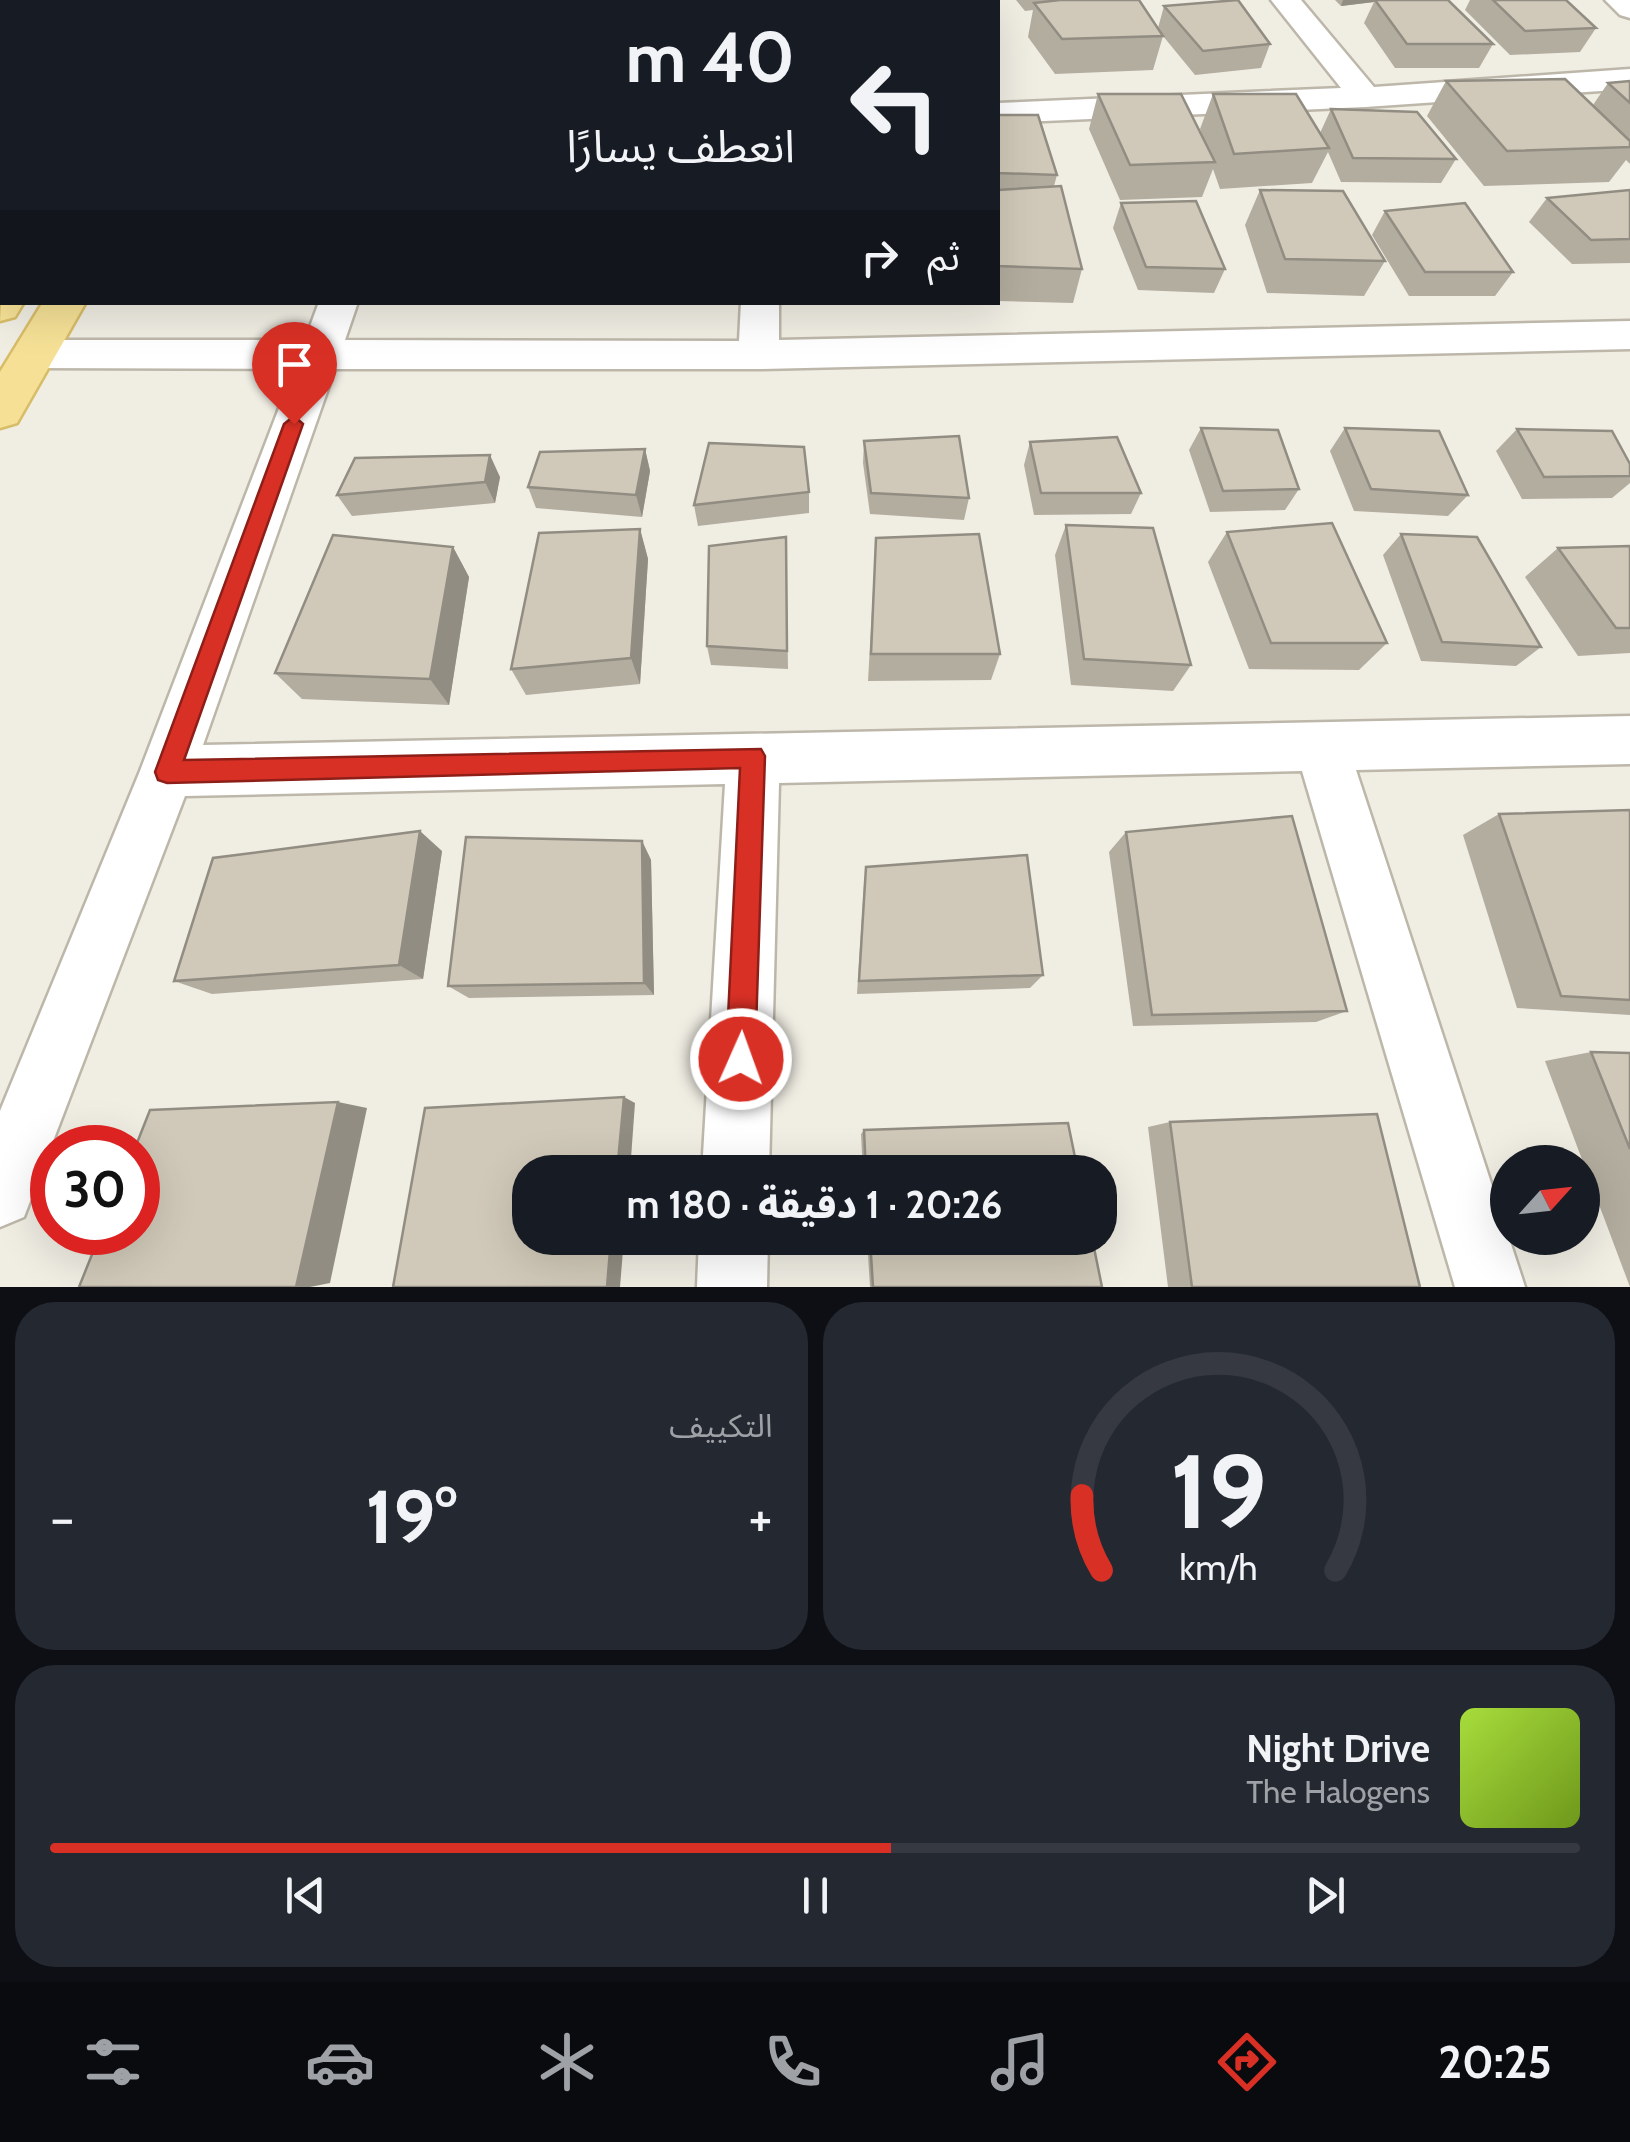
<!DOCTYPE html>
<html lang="ar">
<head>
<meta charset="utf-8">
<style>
  body { margin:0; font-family:Cabin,"Noto Sans Arabic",sans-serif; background:#242831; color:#f1f3f6; direction:rtl; height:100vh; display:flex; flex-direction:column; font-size:38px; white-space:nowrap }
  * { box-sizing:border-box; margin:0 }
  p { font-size:32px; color:#9ea1a6 }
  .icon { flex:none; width:55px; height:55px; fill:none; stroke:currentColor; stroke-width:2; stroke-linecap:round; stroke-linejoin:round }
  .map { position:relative; height:1287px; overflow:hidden; direction:ltr }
  .sheet { display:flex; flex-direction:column; gap:15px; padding:15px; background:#0d0f14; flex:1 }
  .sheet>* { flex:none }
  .guide { position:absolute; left:0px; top:0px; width:1000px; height:305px; box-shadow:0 10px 40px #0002; direction:rtl; background:#171b24; color:#f1f3f6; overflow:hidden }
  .needle { width:65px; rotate:63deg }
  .controls { position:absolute; left:1490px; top:1145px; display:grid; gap:20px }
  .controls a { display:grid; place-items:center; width:110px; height:110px; border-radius:50%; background:#171b24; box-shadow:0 10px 40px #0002; font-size:50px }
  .speed { position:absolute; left:30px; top:1125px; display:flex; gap:20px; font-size:50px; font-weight:700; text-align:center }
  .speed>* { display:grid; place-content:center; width:130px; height:130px; border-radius:50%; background:#171b24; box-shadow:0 10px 40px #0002; line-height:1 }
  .speed .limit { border:15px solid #d22; background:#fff; color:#111 }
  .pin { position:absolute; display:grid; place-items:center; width:85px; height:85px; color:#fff; margin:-102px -42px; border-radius:50% 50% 50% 0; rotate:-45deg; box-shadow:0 0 10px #0007 }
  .pin .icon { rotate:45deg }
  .me { position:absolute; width:110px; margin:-55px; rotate:2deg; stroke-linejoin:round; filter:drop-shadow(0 0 8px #0008) }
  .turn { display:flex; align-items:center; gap:35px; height:210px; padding:0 40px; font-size:45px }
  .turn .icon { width:130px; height:130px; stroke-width:2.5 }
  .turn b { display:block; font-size:70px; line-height:85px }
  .then { display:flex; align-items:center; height:95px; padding:0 40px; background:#0003; gap:20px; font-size:38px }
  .big { font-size:75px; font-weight:800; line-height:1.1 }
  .sheet .widget { flex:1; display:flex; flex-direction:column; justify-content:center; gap:15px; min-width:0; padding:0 35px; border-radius:40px; background:#242831 }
  .sheet .dial { align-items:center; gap:0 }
  .dial svg { height:260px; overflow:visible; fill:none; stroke:#363941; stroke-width:7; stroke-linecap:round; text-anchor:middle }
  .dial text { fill:#f1f3f6; stroke:none }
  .song { display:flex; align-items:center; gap:30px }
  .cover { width:120px; height:120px; border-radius:15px; background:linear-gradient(135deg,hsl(80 70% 55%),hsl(80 70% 35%)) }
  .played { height:10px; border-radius:5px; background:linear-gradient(90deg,#d93025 55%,#363941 55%) }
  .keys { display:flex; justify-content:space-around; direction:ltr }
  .heat { display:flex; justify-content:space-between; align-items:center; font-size:55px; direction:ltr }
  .sheet .tiles { flex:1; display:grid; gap:15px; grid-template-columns:1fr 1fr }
  .widget:last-child { grid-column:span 2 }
  .trip { position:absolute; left:512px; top:1155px; width:605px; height:100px; border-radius:40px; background:#171b24; box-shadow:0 10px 40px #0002; font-weight:800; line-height:100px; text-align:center; direction:rtl }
  .tab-bar { display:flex; height:160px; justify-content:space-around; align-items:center; background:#090b0e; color:#9ea1a6 }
  .tab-bar .icon { width:70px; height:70px }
  .tab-bar .selected { color:#d93025 }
  .tab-bar b { font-size:45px; color:#f1f3f6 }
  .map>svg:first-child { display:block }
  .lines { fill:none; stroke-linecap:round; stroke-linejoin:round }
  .minor-casing { stroke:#bdb7aa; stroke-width:5 }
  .major-casing { stroke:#d8bd68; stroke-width:5 }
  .minor { fill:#fff; fill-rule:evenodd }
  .major { fill:#f5e096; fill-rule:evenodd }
  .wall { fill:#b3ad9f }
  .shaded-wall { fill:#928d82 }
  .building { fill:#d0c9b9; stroke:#928d82; stroke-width:2.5 }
  .route { fill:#d93025; stroke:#8d1f18; stroke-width:2.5 }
</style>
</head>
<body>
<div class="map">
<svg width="1630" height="1287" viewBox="0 0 1630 1287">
  <rect width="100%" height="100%" fill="#f0ede3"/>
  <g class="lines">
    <defs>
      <g id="minor">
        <path d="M 744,0 L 774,0 L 774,2 L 745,2 Z"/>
        <path d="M 932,0 L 962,0 L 963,2 L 934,2 Z"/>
        <path d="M 1271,0 L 1301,0 L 1374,87 L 1630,69 L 1630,89 L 1365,107 L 998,123 L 998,103 L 1341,88 Z"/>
        <path d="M 1605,0 L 1630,0 L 1630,18 L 1620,15 Z"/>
        <rect x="0" y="44" width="2" height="18"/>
        <rect x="0" y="227" width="2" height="24"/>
        <path d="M 319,302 L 358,302 L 345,340 L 739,341 L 741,302 L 779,302 L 779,340 L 1630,321 L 1630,349 L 759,369 L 335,369 L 203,745 L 1630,716 L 1630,764 L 1356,770 L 1525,1287 L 1455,1287 L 1302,771 L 779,783 L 769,1172 L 702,1172 L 725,784 L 185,796 L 24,1217 L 0,1227 L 0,1111 L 140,771 L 294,369 L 34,368 L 20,364 L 14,354 L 20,344 L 34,340 L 305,340 Z"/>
        <path d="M 699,1238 L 768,1238 L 767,1287 L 697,1287 Z"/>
      </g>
      <g id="major">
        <path d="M 2,288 L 2,302 L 24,302 L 15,317 L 0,321 Z"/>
        <path d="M 43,302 L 86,302 L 17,423 L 0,428 L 0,372 Z"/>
      </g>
    </defs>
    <use href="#minor" class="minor-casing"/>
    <use href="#major" class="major-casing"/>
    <use href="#minor" class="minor"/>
    <use href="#major" class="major"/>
  </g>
  <g class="wall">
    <path d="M 0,0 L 2,2 L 2,23 L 0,19 Z"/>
    <path d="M 510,0 L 585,0 L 585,2 L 511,2 Z"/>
    <path d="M 641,0 L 734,0 L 734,2 L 642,2 Z"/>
    <path d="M 1016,0 L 1139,0 L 1158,28 L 1164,6 L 1270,44 L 1261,68 L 1195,75 L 1163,36 L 1153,70 L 1055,74 L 1028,37 L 1033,10 L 1025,11 Z"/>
    <path d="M 1335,0 L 1448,0 L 1493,44 L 1479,68 L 1395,68 L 1364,23 L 1374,2 L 1341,6 Z"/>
    <path d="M 1470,0 L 1566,0 L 1596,28 L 1580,52 L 1510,55 L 1465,10 Z"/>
    <path d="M 1446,81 L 1593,105 L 1608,83 L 1630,81 L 1630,164 L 1626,160 L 1609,182 L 1484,186 L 1427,116 Z"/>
    <path d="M 1098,94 L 1203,137 L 1200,129 L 1213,94 L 1320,133 L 1331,109 L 1456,159 L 1441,183 L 1341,182 L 1328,152 L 1312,183 L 1220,189 L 1213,169 L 1202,197 L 1120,200 L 1089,129 Z"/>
    <path d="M 998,115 L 1057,175 L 1054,186 L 1082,269 L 1073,303 L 998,301 Z"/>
    <path d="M 1260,190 L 1385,261 L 1364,296 L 1267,293 L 1245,225 Z"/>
    <path d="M 1630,190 L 1630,263 L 1572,264 L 1529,222 L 1547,198 Z"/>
    <path d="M 1121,203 L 1225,269 L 1214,293 L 1138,290 L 1113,228 Z"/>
    <path d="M 1385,211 L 1513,272 L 1495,296 L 1409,296 L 1372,235 Z"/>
    <path d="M 1201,428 L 1299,489 L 1285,510 L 1210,512 L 1189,450 Z"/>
    <path d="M 1345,428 L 1468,495 L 1448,516 L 1354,511 L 1330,451 Z"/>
    <path d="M 1517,429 L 1630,464 L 1630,483 L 1612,498 L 1522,499 L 1496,451 Z"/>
    <path d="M 864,441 L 969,498 L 964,520 L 870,514 L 863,463 Z"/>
    <path d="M 1030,442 L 1141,493 L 1131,514 L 1034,515 L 1024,465 Z"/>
    <path d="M 645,449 L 650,471 L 642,517 L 536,508 L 528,487 Z"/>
    <path d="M 500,477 L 495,503 L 352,516 L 337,495 Z"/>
    <path d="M 809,492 L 809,513 L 698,526 L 694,505 Z"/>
    <path d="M 1066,525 L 1191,665 L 1173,691 L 1071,685 L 1055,555 Z"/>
    <path d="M 640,529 L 648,559 L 640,684 L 526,695 L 511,669 Z"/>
    <path d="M 1227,532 L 1387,643 L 1359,670 L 1249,669 L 1208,562 Z"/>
    <path d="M 1401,534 L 1541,647 L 1516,666 L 1421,661 L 1383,555 Z"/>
    <path d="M 786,537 L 788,669 L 711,665 L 707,646 Z"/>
    <path d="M 876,538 L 1000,654 L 991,680 L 868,681 Z"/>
    <path d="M 1630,546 L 1630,653 L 1578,656 L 1525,577 L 1558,548 Z"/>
    <path d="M 453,547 L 469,577 L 449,705 L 302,699 L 275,673 Z"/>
    <path d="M 1630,810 L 1630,1015 L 1517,1008 L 1463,835 L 1499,814 Z"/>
    <path d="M 1126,832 L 1347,1011 L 1316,1022 L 1133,1026 L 1109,852 Z"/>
    <path d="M 642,841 L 651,860 L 654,995 L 469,998 L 448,986 Z"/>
    <path d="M 442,851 L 423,979 L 212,994 L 174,981 Z"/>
    <path d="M 866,867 L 1043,975 L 1030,988 L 857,994 L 864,885 Z"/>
    <path d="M 1591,1052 L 1630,1053 L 1630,1287 L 1545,1061 Z"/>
    <path d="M 1170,1122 L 1420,1287 L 1168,1287 L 1148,1127 Z"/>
    <path d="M 864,1130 L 1078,1172 L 863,1172 L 861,1134 Z"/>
    <path d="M 867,1238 L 1092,1238 L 1102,1287 L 870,1287 Z"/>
  </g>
  <g class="shaded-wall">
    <path d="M 62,0 L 99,0 L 96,2 L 60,2 Z"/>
    <path d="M 1343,0 L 1375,0 L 1374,2 L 1341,6 Z"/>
    <path d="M 2,66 L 2,108 L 0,111 L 0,69 Z"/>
    <path d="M 645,449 L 650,471 L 642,517 L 636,495 Z"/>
    <path d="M 490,455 L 500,477 L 495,503 L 485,482 Z"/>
    <path d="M 640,529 L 648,559 L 640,684 L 631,658 Z"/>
    <path d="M 453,547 L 469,577 L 449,705 L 430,679 Z"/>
    <path d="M 420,831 L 442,851 L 423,979 L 399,965 Z"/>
    <path d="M 642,841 L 651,860 L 654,995 L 644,983 Z"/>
    <path d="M 624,1097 L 635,1103 L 630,1172 L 617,1172 Z"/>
    <path d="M 338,1102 L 367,1108 L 330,1283 L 310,1287 L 296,1287 Z"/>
    <path d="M 611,1238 L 624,1238 L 620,1287 L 607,1287 Z"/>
  </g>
  <g class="building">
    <path d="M 0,0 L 62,0 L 60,2 L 2,2 L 2,6 L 0,6 Z"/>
    <path d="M 1060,0 L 1139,0 L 1163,36 L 1062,39 L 1034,3 Z"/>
    <path d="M 1238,0 L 1270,44 L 1203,51 L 1164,6 Z"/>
    <path d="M 1375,0 L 1448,0 L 1493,44 L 1407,44 Z"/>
    <path d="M 1493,0 L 1566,0 L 1596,28 L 1525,31 Z"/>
    <path d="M 1565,79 L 1630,141 L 1630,147 L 1507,151 L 1446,81 Z"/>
    <path d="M 1630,81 L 1630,103 L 1608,83 Z"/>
    <path d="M 1098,94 L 1181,94 L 1215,162 L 1130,165 Z"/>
    <path d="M 1213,94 L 1296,94 L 1329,148 L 1234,154 Z"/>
    <path d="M 1331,109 L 1417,112 L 1456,159 L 1353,158 Z"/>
    <path d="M 998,115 L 1038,115 L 1057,175 L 998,173 Z"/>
    <path d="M 1061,186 L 1082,269 L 998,266 L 998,190 Z"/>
    <path d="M 1260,190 L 1343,191 L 1385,261 L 1285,259 Z"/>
    <path d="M 1630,190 L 1630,239 L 1591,240 L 1547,198 Z"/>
    <path d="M 1196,201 L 1225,269 L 1146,267 L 1121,203 Z"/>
    <path d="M 1465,203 L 1513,272 L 1425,272 L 1385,211 Z"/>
    <path d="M 1201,428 L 1278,430 L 1299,489 L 1223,491 Z"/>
    <path d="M 1345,428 L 1439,431 L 1468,495 L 1371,489 Z"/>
    <path d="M 1517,429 L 1612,431 L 1630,464 L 1630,476 L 1544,477 Z"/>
    <path d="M 959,436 L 969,498 L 871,493 L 864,441 Z"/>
    <path d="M 1117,437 L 1141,493 L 1041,493 L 1030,442 Z"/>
    <path d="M 709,443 L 804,447 L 809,492 L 694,505 Z"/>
    <path d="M 645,449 L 636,495 L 528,487 L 540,452 Z"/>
    <path d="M 490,455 L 485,482 L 337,495 L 355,458 Z"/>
    <path d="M 1332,523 L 1387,643 L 1271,643 L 1227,532 Z"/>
    <path d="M 1066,525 L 1153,528 L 1191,665 L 1084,659 Z"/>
    <path d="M 640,529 L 631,658 L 511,669 L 539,533 Z"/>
    <path d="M 979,534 L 1000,654 L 871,654 L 876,538 Z"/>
    <path d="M 1401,534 L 1477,537 L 1541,647 L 1442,642 Z"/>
    <path d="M 333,535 L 453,547 L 430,679 L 275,673 Z"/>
    <path d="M 786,537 L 787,651 L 707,646 L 709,546 Z"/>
    <path d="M 1630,546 L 1630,628 L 1616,628 L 1558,548 Z"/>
    <path d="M 1630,810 L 1630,1000 L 1561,996 L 1499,814 Z"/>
    <path d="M 1292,816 L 1347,1011 L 1152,1015 L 1126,832 Z"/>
    <path d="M 420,831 L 399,965 L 174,981 L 213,858 Z"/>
    <path d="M 466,837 L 642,841 L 644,983 L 448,986 Z"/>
    <path d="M 1027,855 L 1043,975 L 859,981 L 866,867 Z"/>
    <path d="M 1591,1052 L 1630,1053 L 1630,1149 Z"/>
    <path d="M 624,1097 L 617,1172 L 530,1172 L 530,1238 L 611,1238 L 607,1287 L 393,1287 L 425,1108 Z"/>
    <path d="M 338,1102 L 296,1287 L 79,1287 L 101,1232 L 138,1232 L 138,1148 L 135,1148 L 150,1110 Z"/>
    <path d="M 1377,1114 L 1420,1287 L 1192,1287 L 1170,1122 Z"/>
    <path d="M 1068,1123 L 1078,1172 L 866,1172 L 864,1130 Z"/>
    <path d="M 870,1238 L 1092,1238 L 1102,1287 L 873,1287 Z"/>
  </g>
  <path class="route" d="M 294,416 L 303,424 L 184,760 L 761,749 L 765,756 L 755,1059 L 751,1069 L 741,1073 L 731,1069 L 726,1059 L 740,768 L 167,783 L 158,780 L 155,772 L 284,424 Z"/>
</svg>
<div class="controls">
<a><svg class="needle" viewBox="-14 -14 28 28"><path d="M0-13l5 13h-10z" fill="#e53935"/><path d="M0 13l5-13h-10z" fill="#9ea1a6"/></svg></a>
</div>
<div class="speed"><div class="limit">30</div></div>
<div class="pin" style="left:294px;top:424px;background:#d93025"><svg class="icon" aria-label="arrive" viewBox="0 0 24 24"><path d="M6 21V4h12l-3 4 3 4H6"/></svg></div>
<svg class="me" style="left:741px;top:1059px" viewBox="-20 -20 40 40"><circle r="17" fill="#d93025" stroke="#fff" stroke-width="3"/><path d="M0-11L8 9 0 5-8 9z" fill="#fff"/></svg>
<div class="trip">20:26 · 1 دقيقة · 180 m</div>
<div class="guide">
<div class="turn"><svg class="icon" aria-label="left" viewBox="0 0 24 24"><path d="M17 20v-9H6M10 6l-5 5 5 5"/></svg><div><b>40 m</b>انعطف يسارًا</div></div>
<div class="then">ثم<svg class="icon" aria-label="right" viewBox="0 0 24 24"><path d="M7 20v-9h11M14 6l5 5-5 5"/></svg></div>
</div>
</div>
<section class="sheet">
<div class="tiles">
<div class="widget dial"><svg viewBox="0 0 100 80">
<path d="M14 69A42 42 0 1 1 86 69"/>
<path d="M14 69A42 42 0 0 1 8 46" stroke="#d93025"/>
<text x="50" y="56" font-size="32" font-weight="700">19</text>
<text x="50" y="72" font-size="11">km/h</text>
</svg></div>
<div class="widget"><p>التكييف</p>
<div class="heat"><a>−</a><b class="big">19°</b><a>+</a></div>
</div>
<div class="widget">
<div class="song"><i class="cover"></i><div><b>Night Drive</b><p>The Halogens</p></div></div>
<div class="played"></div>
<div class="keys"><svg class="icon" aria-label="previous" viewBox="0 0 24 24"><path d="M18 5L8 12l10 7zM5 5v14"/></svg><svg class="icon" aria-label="pause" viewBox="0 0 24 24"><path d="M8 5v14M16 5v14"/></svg><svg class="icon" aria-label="next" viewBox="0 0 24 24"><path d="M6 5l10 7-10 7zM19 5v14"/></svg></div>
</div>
</div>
</section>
<nav class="tab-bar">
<b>20:25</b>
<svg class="icon selected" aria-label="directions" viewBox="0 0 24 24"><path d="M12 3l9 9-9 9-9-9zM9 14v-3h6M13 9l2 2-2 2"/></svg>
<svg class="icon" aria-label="music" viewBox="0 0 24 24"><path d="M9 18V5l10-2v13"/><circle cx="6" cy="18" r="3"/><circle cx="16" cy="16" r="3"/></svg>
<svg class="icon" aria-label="phone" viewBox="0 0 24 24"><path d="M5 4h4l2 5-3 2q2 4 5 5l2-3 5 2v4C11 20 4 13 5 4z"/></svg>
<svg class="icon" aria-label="climate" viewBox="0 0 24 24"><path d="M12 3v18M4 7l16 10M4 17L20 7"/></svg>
<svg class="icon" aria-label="car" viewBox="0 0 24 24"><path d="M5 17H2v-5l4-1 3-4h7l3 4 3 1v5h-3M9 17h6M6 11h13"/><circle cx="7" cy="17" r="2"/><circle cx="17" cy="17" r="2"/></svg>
<svg class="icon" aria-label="filters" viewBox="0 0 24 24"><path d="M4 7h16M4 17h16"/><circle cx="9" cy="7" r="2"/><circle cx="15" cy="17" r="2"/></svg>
</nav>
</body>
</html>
